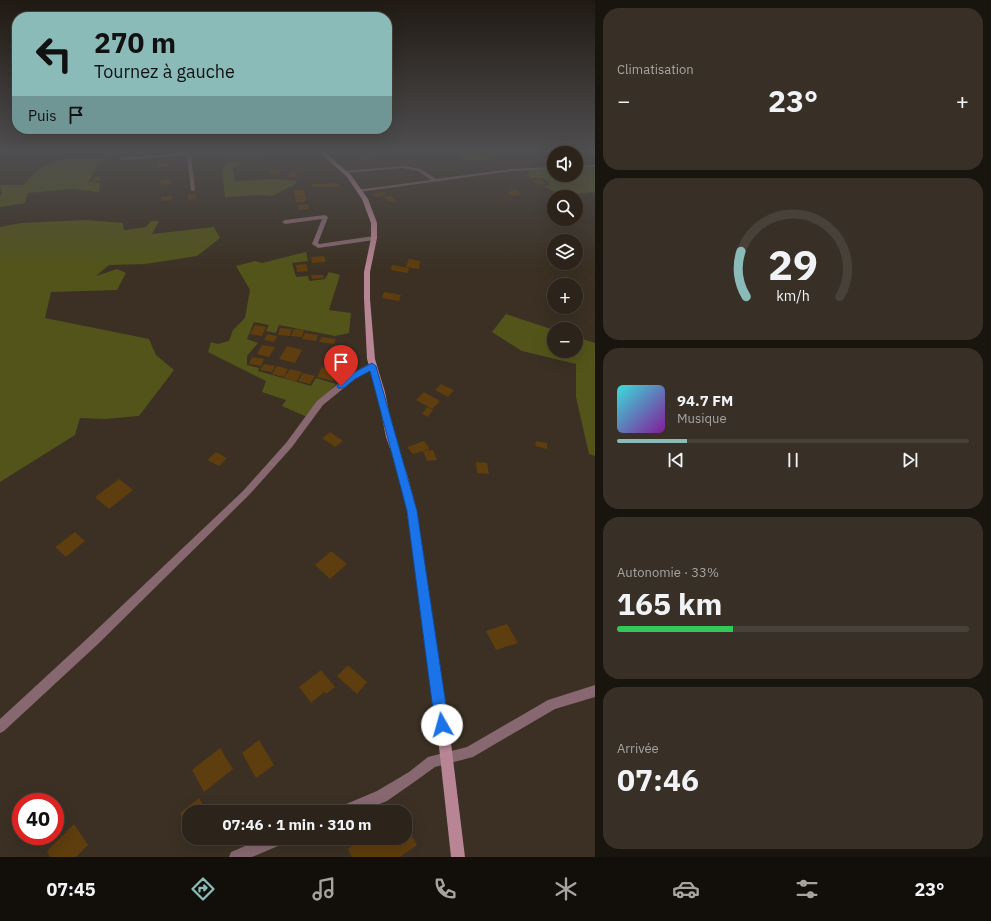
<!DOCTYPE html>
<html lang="fr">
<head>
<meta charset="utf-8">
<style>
  body { margin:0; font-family:"IBM Plex Sans",sans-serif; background:#383027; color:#f1f3f6; height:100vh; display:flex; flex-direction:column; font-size:15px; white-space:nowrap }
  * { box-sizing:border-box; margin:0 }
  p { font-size:13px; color:#a6a4a2 }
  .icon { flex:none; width:22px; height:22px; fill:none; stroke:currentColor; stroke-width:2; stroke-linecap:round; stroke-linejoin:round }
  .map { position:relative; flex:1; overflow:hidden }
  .side { display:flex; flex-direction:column; gap:8px; padding:8px; background:#18140e; width:396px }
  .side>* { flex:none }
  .banner { position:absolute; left:12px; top:12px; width:380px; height:122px; border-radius:16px; box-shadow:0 4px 16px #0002,0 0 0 1px #484139; background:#8bbbb9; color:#111; overflow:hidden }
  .controls { position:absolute; left:547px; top:146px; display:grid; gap:8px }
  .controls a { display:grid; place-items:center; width:36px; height:36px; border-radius:50%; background:#2c241a; box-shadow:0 4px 16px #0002,0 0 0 1px #484139; font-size:20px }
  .speed { position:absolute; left:12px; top:793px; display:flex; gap:8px; font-size:20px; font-weight:700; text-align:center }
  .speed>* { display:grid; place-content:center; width:52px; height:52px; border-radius:50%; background:#2c241a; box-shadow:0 4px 16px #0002,0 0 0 1px #484139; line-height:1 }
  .speed .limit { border:6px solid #d22; background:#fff; color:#111 }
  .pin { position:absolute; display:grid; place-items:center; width:34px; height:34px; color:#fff; margin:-41px -17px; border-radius:50% 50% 50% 0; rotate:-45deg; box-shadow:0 0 4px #0007 }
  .pin .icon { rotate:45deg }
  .me { position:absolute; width:44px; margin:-22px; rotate:353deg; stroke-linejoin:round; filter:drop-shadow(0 0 3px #0008) }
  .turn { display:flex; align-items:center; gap:14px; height:84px; padding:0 16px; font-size:18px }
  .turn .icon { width:52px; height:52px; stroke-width:2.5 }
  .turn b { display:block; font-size:28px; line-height:34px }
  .then { display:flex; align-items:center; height:38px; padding:0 16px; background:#0003; gap:8px; font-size:15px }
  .big { font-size:30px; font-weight:800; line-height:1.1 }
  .side .tile { flex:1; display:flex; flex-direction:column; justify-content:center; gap:6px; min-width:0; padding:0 14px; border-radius:16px; background:#383027 }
  .side .dial { align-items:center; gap:0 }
  .dial svg { height:104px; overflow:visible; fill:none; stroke:#484139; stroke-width:7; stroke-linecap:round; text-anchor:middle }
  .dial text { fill:#f1f3f6; stroke:none }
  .song { display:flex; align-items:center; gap:12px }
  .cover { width:48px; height:48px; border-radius:6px; background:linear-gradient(135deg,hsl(180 70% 55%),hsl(290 70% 35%)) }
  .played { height:4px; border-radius:2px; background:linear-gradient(90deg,#8bbbb9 20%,#484139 20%) }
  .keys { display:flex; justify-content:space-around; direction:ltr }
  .heat { display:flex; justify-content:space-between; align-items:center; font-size:22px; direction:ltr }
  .charge { height:6px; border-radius:3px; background:linear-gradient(90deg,#34c759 33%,#484139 0) }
  .trip { position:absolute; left:182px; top:805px; width:230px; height:40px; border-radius:16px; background:#2c241a; box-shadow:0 4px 16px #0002,0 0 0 1px #484139; font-weight:800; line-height:40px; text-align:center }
  .tabs { display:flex; height:64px; justify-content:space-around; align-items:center; background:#120e0a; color:#a6a4a2 }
  .tabs .icon { width:28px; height:28px }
  .tabs .active { color:#8bbbb9 }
  .tabs b { font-size:18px; color:#f1f3f6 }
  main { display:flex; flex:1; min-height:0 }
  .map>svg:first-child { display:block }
  .green { fill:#52541a }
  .building { fill:#5e3d0e }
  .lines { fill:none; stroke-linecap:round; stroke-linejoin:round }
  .street { fill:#876870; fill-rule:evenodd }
  .secondary { fill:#b78593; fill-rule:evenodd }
  .route { fill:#1a73e8; stroke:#114b97 }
</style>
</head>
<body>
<main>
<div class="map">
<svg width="595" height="857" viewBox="0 0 595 857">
  <rect width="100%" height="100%" fill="#3b3023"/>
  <g class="green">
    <path d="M 452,150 L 498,150 L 502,153 L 491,159 L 464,160 Z"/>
    <path d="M 75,157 L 108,157 L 97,165 L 89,182 L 100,183 L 99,192 L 73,189 L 28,193 L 25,203 L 0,207 L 0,195 L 2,195 L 0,185 L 24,185 C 40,163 51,162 75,157 Z"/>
    <path d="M 228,161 L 243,162 L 233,169 L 235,181 L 275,179 L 298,181 L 294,185 L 272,196 L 260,195 L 225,197 L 222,171 Z"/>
    <path d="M 576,168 L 595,168 L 595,192 L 563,195 L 545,187 L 550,184 L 543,178 L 531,178 L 527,176 L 530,170 L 554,169 L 554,175 L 576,175 Z"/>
    <path d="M 86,220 L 123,223 L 124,230 L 146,227 L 151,221 L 159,221 L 152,234 L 214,227 L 220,238 L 197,256 L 145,264 L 109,265 L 96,276 L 117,269 L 126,273 L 117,290 L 51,292 L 45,318 L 149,339 L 156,355 L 174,370 L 139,416 L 105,419 L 80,418 L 75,435 L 0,482 L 0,227 L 21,223 Z"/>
    <path d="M 306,252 L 308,261 L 292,263 L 296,277 L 308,276 L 309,281 L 325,279 L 329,272 L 340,275 L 329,310 L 351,313 L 349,333 L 335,336 L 279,325 L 276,333 L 266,331 L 269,325 L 254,322 L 247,339 L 258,343 L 247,356 L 247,365 L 259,368 L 258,371 L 311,386 L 316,378 L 336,384 L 307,417 L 282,406 L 286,400 L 262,392 L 266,381 L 208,352 L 211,342 L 218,344 L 229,341 L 233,330 L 245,318 L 250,290 L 236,266 L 255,261 L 262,263 Z"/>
    <path d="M 506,314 L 554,330 L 554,351 L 576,351 L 576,337 L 595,343 L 595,456 L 589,454 L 576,397 L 576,364 L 522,351 L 492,332 Z"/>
  </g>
  <g class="building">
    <path d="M 367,155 L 372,158 L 364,160 L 359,156 Z"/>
    <path d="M 156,163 L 168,163 L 168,166 L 155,167 Z"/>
    <path d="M 270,170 L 280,170 L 280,174 L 269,175 Z"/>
    <path d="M 290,170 L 297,171 L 296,177 L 288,177 Z"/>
    <path d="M 101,176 L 100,181 L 92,182 L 93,177 Z"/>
    <path d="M 170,179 L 171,184 L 161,185 L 160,180 Z"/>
    <path d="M 540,179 L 545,184 L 537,184 L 532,180 Z"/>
    <path d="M 339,183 L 340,187 L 312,187 L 311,184 Z"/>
    <path d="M 294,190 L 304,190 L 306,202 L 296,202 Z"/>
    <path d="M 516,190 L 522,194 L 512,196 L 507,192 Z"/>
    <path d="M 383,192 L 386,195 L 376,197 L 373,193 Z"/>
    <path d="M 196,194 L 196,199 L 188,200 L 188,195 Z"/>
    <path d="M 172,196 L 172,200 L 161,201 L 161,197 Z"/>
    <path d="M 392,196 L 396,201 L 389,202 L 384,197 Z"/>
    <path d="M 298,205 L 308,205 L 309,209 L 299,210 Z"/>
    <path d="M 324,256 L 326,262 L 312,263 L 311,257 Z"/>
    <path d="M 409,259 L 420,261 L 419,269 L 406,267 Z"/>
    <path d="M 306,264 L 308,271 L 297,272 L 296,265 Z"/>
    <path d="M 392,265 L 409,268 L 408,273 L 391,270 Z"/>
    <path d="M 311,275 L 323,275 L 324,278 L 312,279 Z"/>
    <path d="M 384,292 L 401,295 L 399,301 L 382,298 Z"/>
    <path d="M 255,325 L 266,327 L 262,336 L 250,334 Z"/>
    <path d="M 280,328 L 292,329 L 290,336 L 278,335 Z"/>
    <path d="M 294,329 L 304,330 L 302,337 L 291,336 Z"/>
    <path d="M 305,333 L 318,335 L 316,341 L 302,339 Z"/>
    <path d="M 267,334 L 277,336 L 274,342 L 264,340 Z"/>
    <path d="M 322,337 L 336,339 L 334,344 L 319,342 Z"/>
    <path d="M 262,345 L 275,347 L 269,357 L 257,354 Z"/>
    <path d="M 287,346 L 302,350 L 295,363 L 279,359 Z"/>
    <path d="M 252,357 L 264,359 L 261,366 L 249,364 Z"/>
    <path d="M 335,359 L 343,361 L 338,370 L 331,368 Z"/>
    <path d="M 264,364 L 275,366 L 272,372 L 260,370 Z"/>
    <path d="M 277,366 L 288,369 L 284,377 L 272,374 Z"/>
    <path d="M 322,367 L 337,371 L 333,381 L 317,377 Z"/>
    <path d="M 290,369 L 302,372 L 296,382 L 284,378 Z"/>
    <path d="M 303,373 L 315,376 L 310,384 L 298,381 Z"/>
    <path d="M 441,384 L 454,390 L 448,397 L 435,390 Z"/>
    <path d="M 424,392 L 440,401 L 432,409 L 416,400 Z"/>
    <path d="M 427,407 L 433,410 L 428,417 L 422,414 Z"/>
    <path d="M 330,432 L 343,441 L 335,447 L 322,438 Z"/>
    <path d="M 424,441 L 430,449 L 413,454 L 407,447 Z"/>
    <path d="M 536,441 L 547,443 L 547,449 L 535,446 Z"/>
    <path d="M 433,450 L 437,460 L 427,461 L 423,451 Z"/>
    <path d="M 216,452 L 227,458 L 219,466 L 207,460 Z"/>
    <path d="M 476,462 L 487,463 L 489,474 L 477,473 Z"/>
    <path d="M 119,479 L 133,490 L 109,509 L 95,497 Z"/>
    <path d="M 75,532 L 85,541 L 66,557 L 55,547 Z"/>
    <path d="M 331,551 L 347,564 L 330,579 L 315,565 Z"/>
    <path d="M 507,624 L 518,643 L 496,650 L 486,631 Z"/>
    <path d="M 348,665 L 367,682 L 357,694 L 337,676 Z"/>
    <path d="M 321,670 L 335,687 L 326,694 L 324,692 L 311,703 L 299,687 Z"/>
    <path d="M 259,740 L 274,765 L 256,778 L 242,753 Z"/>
    <path d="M 220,748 L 233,769 L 204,792 L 192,770 Z"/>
    <path d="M 199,798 L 207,812 L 189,812 L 189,830 L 180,813 Z"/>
    <path d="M 74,824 L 88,845 L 76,857 L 50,857 L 47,851 Z"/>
    <path d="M 405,825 L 417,845 L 400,857 L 352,857 L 348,849 L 362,838 L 405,838 Z"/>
  </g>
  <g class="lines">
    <g class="street">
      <path d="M 267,150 L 319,150 L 317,151 L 191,155 L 195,190 L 193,191 L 191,190 L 187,155 L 121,160 L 119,159 L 121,158 L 201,152 Z"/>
      <path d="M 595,165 L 595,167 L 576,168 L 576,166 Z"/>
      <path d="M 403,166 L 421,169 L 436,179 L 512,169 L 554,167 L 554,169 L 512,171 L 359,192 L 357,192 L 357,190 L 431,180 L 418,171 L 403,168 L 344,173 L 342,172 L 344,171 Z"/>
      <path d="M 325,215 L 328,217 L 318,243 L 319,244 L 374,236 L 377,238 L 374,240 L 318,248 L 312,244 L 322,219 L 285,224 L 282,222 L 285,220 Z"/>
      <path d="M 369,364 L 372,364 L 376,366 L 355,379 L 323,405 L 292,447 L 249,495 L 98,644 L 4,731 L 0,733 L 0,719 L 90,636 L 243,491 L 286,443 L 317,401 L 349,375 Z"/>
      <path d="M 595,685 L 595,697 L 555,709 L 473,757 L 435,767 L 417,780 L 387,801 L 359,812 L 338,812 L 339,807 L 377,791 L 409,772 L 428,757 L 467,747 L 548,700 Z"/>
      <path d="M 264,838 L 287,838 L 285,843 L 252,857 L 229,857 L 231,852 Z"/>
    </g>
    <path class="secondary" d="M 317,150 L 322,150 L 351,175 L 368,199 L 377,223 L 377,238 L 370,272 L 370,299 L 375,359 L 385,392 L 394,437 L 407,474 L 417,511 L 436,651 L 447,710 L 465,857 L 451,857 L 435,710 L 426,651 L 407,511 L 399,474 L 386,437 L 377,392 L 367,359 L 364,299 L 364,272 L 371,238 L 371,223 L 362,199 L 347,177 Z"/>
  </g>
  <linearGradient id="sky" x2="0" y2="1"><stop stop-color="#201a13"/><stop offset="0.56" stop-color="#4f4e50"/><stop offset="1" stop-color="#4f4e50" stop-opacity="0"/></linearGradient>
  <rect width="595" height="270" fill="url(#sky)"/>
  <path class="route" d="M 372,363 L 376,366 L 417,511 L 449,725 L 447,730 L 442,732 L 437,730 L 435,725 L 407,511 L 370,371 L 355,379 L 344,388 L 338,388 L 337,386 L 349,375 Z"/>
</svg>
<div class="controls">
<a><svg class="icon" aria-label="sound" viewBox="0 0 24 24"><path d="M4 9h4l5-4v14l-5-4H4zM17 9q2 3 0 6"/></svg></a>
<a><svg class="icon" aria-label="search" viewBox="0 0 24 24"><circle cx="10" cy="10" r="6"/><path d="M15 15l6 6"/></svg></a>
<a><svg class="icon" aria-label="layers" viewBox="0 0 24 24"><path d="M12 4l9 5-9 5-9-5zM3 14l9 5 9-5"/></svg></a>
<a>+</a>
<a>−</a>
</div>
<div class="speed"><div class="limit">40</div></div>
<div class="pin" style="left:341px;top:386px;background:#d93025"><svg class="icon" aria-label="arrive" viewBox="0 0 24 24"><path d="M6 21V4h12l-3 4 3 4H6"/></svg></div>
<svg class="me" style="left:442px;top:725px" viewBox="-20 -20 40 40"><circle r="19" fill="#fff"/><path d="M0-13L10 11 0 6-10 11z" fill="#1a73e8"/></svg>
<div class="trip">07:46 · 1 min · 310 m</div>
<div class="banner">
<div class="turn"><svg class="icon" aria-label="left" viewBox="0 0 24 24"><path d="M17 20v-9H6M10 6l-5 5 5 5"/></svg><div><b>270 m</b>Tournez à gauche</div></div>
<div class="then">Puis<svg class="icon" aria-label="arrive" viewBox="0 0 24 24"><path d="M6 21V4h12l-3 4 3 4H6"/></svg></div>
</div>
</div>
<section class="side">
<div class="tile"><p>Climatisation</p>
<div class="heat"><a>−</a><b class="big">23°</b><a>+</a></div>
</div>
<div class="tile dial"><svg viewBox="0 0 100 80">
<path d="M14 69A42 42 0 1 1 86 69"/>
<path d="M14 69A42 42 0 0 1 10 34" stroke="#8bbbb9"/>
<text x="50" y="56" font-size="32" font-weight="700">29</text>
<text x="50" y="72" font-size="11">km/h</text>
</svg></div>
<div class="tile">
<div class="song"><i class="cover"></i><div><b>94.7 FM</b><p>Musique</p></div></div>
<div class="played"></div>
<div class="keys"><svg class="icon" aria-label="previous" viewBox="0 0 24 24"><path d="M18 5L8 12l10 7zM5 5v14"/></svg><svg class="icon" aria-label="pause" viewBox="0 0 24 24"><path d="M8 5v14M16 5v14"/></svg><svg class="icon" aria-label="next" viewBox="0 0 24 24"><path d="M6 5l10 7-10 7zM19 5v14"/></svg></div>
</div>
<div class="tile"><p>Autonomie · 33%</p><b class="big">165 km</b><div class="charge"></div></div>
<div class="tile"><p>Arrivée</p><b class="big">07:46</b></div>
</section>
</main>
<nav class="tabs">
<b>07:45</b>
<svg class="icon active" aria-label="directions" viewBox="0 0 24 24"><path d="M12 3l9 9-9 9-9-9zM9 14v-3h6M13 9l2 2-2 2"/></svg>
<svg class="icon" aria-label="music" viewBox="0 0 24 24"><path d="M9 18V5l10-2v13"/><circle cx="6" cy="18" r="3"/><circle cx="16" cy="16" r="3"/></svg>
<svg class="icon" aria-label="phone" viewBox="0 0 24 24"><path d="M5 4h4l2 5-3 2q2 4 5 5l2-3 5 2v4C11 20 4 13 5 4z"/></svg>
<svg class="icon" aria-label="climate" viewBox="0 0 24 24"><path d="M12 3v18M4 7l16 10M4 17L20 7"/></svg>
<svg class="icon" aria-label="car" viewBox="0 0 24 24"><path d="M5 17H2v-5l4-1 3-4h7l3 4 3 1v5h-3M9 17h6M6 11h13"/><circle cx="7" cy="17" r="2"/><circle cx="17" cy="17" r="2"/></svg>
<svg class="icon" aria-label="filters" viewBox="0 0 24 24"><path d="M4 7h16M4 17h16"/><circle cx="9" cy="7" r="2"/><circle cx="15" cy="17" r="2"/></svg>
<b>23°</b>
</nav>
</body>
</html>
